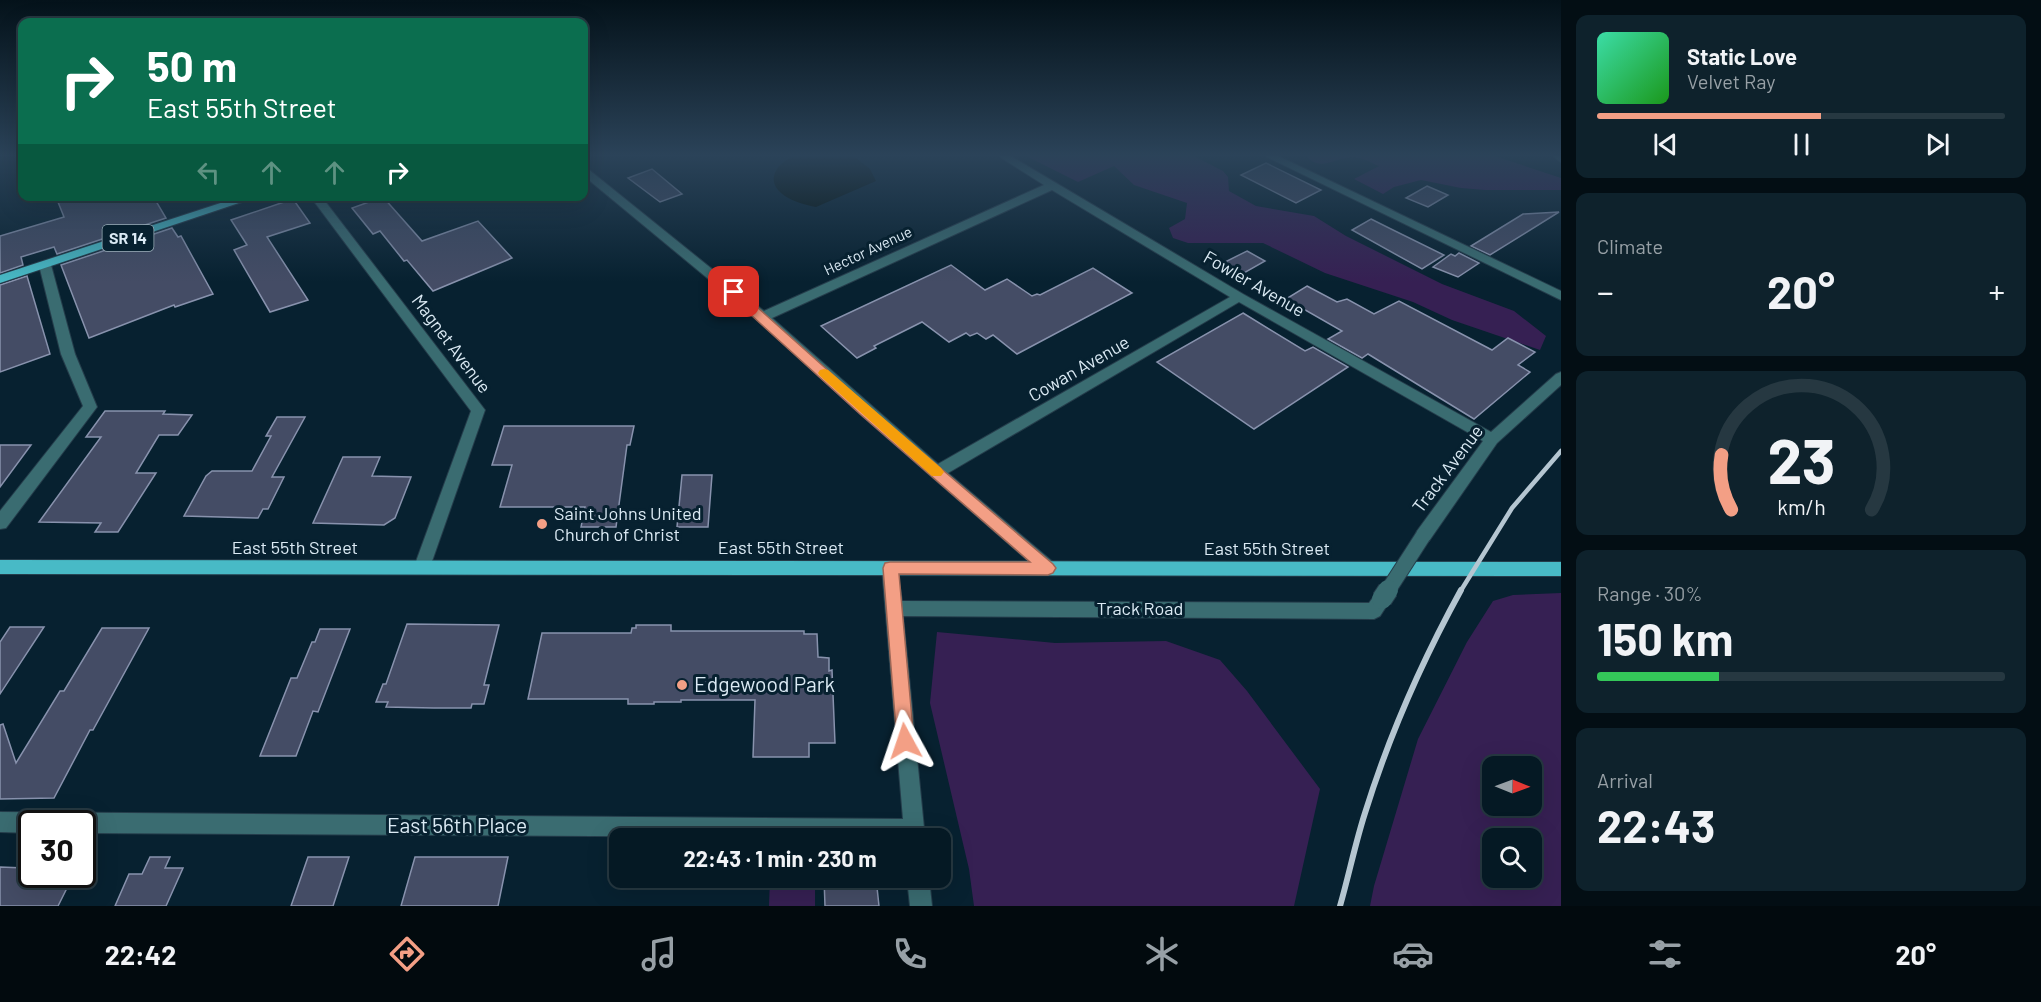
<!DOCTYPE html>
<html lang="en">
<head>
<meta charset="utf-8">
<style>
  body { margin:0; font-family:Barlow,sans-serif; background:#0e222c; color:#f1f3f6; height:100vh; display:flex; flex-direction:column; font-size:22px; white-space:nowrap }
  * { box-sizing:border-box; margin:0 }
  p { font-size:20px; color:#97a0a6 }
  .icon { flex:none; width:33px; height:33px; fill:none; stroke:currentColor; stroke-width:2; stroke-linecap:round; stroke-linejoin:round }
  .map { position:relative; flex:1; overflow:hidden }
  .drawer { display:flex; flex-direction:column; gap:15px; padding:15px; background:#030e14; width:480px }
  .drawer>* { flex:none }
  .guide { position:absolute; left:18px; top:18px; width:570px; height:183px; border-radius:12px; box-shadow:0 6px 24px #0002,0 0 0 2px #263841; background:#0b6e4f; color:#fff; overflow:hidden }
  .needle { width:39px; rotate:91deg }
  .controls { position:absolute; left:1482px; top:756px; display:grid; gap:12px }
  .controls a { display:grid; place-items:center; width:60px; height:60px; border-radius:12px; background:#051924; box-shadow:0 6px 24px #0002,0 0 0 2px #263841; font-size:30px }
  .speed { position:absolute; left:18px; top:810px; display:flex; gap:12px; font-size:30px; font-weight:700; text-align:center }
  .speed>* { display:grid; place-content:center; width:78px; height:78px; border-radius:50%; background:#051924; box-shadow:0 6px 24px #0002,0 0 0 2px #263841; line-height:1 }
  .speed .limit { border:3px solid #111; border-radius:9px; background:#fff; color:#111 }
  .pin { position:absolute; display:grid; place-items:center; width:51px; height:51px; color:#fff; margin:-26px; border-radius:12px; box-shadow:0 3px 9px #0006 }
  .me { position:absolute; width:66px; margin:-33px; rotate:355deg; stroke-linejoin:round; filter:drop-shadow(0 0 4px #0008) }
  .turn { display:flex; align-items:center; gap:21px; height:126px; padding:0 30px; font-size:27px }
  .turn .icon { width:78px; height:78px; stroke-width:2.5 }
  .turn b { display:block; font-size:42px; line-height:51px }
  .lanes { display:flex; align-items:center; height:57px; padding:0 30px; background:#0003; justify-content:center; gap:30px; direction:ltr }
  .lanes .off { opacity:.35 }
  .big { font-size:45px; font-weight:700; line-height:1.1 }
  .drawer .card { flex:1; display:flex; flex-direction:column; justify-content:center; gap:9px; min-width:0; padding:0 21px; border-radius:12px; background:#0e222c }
  .drawer .dial { align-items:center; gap:0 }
  .dial svg { height:156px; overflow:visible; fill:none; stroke:#263841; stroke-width:7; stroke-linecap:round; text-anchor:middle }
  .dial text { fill:#f1f3f6; stroke:none }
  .song { display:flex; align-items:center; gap:18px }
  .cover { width:72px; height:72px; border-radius:9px; background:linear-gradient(135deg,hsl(160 70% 55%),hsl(120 70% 35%)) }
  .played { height:6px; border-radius:3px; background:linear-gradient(90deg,#f39f85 55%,#263841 55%) }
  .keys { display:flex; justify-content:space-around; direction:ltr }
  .heat { display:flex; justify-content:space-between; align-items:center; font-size:33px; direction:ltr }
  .charge { height:9px; border-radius:4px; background:linear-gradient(90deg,#34c759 30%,#263841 0) }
  .trip { position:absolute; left:609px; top:828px; width:342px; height:60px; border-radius:12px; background:#051924; box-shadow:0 6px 24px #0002,0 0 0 2px #263841; font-weight:700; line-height:60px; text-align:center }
  .menu { display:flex; height:96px; justify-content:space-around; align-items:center; background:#020a0e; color:#97a0a6 }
  .menu .icon { width:42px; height:42px }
  .menu .selected { color:#f39f85 }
  .menu b { font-size:27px; color:#f1f3f6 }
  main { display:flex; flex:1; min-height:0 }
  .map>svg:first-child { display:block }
  .green { fill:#362053; fill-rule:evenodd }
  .water { fill:#020f0b }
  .building { fill:#444c65; stroke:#8892ad; stroke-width:1.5 }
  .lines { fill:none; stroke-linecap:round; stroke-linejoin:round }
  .street-casing { stroke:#253d4b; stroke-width:2 }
  .primary-casing { stroke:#253d4b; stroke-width:2 }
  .street { fill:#3a6c71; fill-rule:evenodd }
  .primary { fill:#48bac6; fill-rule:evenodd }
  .rail-far1 { stroke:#b5c6d1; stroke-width:4.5 }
  .rail { stroke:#b5c6d1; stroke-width:6 }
  .street-bridge-far1-casing { stroke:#253d4b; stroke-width:17; stroke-linecap:butt }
  .street-bridge-casing { stroke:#253d4b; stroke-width:22; stroke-linecap:butt }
  .street-bridge-far1 { stroke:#3a6c71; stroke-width:15 }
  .street-bridge { stroke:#3a6c71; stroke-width:20 }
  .route { fill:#f39f85; stroke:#9e6756; stroke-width:1.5 }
  .slow { fill:#f59e0b }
  .poi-dot { fill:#f39f85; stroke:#072130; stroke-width:2 }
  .labels { text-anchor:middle; stroke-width:6; stroke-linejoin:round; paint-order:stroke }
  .far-street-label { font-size:15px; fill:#dbeaf4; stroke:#072130 }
  .shield { fill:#072130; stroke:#9baeb9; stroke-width:1.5 }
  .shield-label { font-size:16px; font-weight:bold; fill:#dbeaf4 }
  .street-label { font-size:18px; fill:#dbeaf4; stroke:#072130 }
  .poi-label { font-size:18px; fill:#dbeaf4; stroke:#072130; text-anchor:start }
  .near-poi-label { font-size:21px; fill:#dbeaf4; stroke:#072130; text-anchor:start }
  .near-street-label { font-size:21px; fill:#dbeaf4; stroke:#072130 }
</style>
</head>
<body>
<main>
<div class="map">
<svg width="1561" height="906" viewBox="0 0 1561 906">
  <rect width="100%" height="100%" fill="#072130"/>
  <g class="green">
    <path d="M 1024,155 L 1192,155 L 1223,171 L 1228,177 L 1229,191 L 1256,206 L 1314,216 L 1346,236 L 1442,284 L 1514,311 L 1546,336 L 1540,350 L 1452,320 L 1413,302 L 1325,273 L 1263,243 L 1188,243 L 1173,238 L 1169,228 L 1185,219 L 1187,203 L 1134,185 L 1114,166 L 1078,182 Z"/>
    <path d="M 1305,155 L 1492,155 L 1561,178 L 1561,190 L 1485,190 L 1461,188 L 1421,180 L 1394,187 L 1383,194 L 1354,179 L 1379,166 C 1370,162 1360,156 1351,157 C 1332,159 1320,172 1305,155 Z"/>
    <path d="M 1561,593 L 1561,906 L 1370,906 L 1374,886 L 1418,739 L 1467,642 L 1493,601 L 1513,595 ZM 1492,766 L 1532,766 L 1532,806 L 1492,806 ZM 1492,838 L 1532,838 L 1532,878 L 1492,878 Z"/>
    <path d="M 937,632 L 1055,643 L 1166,641 L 1220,660 L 1247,691 L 1320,789 L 1294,906 L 974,906 L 969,869 L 930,703 Z"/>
    <path d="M 770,878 L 815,878 L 815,906 L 769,906 Z"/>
  </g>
  <path class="water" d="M 852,155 L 870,169 L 876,181 L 816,207 C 806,205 794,202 785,196 C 762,181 778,159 800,155 C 816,152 835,155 852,155 Z"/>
  <g class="building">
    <path d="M 1266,163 L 1321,190 L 1296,203 L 1241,175 Z"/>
    <path d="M 652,169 L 682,194 L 660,202 L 628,178 Z"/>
    <path d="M 1427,186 L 1448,195 L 1428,207 L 1406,198 Z"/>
    <path d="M 79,196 L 153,196 L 166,218 L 57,254 L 54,247 L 21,257 L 23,265 L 0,273 L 0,236 L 64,217 L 58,202 Z"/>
    <path d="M 383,197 L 422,241 L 478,221 L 512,258 L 433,291 L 407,260 L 404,261 L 380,231 L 373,234 L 352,208 Z"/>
    <path d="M 293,199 L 310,223 L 267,237 L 308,300 L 270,312 L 234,250 L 247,245 L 231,220 Z"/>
    <path d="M 1559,212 L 1490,255 L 1471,246 L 1523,214 Z"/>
    <path d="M 1371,219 L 1389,228 L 1444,255 L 1422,269 L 1352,230 Z"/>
    <path d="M 172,228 L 178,237 L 181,236 L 213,294 L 175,307 L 174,305 L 89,338 L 61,265 Z"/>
    <path d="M 1247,251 L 1265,261 L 1244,273 L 1225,262 Z"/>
    <path d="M 1459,253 L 1479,263 L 1458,277 L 1433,267 L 1451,254 L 1455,256 Z"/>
    <path d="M 951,265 L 985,290 L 1007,279 L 1032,296 L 1037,294 L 1040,295 L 1093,268 L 1132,293 L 1017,354 L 993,335 L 986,339 L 977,333 L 970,336 L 966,333 L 949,342 L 922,322 L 874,346 L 876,348 L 857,358 L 821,326 Z"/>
    <path d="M 27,276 L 50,354 L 0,372 L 0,285 Z"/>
    <path d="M 1307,286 L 1337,302 L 1347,299 L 1374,314 L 1399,301 L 1492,350 L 1508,338 L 1535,352 L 1518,365 L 1530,372 L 1474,419 L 1368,354 L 1362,358 L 1328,339 L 1342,331 L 1286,299 Z"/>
    <path d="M 1243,313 L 1305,351 L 1313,347 L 1348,367 L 1254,429 L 1157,362 Z"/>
    <path d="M 105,411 L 165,411 L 163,414 L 192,415 L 178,435 L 159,435 L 136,473 L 156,473 L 118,532 L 95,532 L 101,523 L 39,522 L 101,437 L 86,437 Z"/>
    <path d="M 277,417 L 305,417 L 272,477 L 284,477 L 268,509 L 263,509 L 258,518 L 184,516 L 206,476 L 212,471 L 252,471 L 271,436 L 266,436 Z"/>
    <path d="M 504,426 L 634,426 L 630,445 L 627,445 L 616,527 L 581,527 L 585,507 L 500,507 L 512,465 L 492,465 Z"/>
    <path d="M 0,445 L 31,445 L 0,487 Z"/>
    <path d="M 343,457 L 380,457 L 372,476 L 411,477 L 395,518 L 384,525 L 313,523 Z"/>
    <path d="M 682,475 L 712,475 L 708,527 L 677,527 Z"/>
    <path d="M 407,624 L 499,625 L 484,685 L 489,685 L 484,704 L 472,704 L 471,708 L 434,708 L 386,707 L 388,702 L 376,702 L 383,684 L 386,684 Z"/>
    <path d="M 636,625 L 671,625 L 671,631 L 804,631 L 804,634 L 817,634 L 818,657 L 829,658 L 829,671 L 832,670 L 835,743 L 809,743 L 809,757 L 753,757 L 755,700 L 681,700 L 681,702 L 654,702 L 654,704 L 628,704 L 628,699 L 528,699 L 542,633 L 631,633 L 632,628 L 636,628 Z"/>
    <path d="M 10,627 L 44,627 L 0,694 L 0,642 Z"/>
    <path d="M 102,628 L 149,628 L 93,730 L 90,730 L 54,798 L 0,799 L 0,725 L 3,724 L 16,763 L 60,691 L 64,691 Z"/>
    <path d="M 320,629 L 350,629 L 318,712 L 313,711 L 296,756 L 260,756 L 291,678 L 297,678 L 312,642 L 315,642 Z"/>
    <path d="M 150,857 L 170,857 L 165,868 L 183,868 L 166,906 L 115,906 L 129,874 L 142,874 Z"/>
    <path d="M 308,857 L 349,857 L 333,906 L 291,906 Z"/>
    <path d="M 415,857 L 508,857 L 498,906 L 401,906 Z"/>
    <path d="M 0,867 L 24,868 L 21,874 L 74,874 L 58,906 L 0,906 Z"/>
    <path d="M 824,878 L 876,878 L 879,906 L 825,906 Z"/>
  </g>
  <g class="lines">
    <defs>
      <g id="street">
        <path d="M 997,155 L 1009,155 L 1243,294 L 1491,432 L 1556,374 L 1561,372 L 1561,385 L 1497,443 L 1429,541 L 1423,543 L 1417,541 L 1415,536 L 1417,531 L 1483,441 L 1239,302 L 948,473 L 1054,563 L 1056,568 L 1054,573 L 1048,575 L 1042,573 L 860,414 L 758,320 L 584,176 L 584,168 L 588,169 L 764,311 L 1044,185 ZM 1052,190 L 1230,297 L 938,464 L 772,318 Z"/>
        <path d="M 1263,155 L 1276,155 L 1561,291 L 1561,300 Z"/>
        <path d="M 1551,155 L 1561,155 L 1561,162 Z"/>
        <path d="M 310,196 L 321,196 L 485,410 L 430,567 L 428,572 L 422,574 L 416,572 L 414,567 L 471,411 Z"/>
        <path d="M 45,261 L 51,265 L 75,354 L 97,407 L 6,528 L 0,529 L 0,511 L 83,406 L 61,354 L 39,265 Z"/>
        <path d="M 890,561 L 896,563 L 902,601 L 1369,603 C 1375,595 1378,590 1388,594 L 1391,599 L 1380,616 L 1374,619 L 903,616 L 925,838 L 82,833 L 82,824 L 32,824 L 32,833 L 0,832 L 0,812 L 903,819 L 882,568 L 884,563 Z"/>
        <path d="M 907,878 L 929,878 L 932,906 L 910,906 Z"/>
      </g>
      <g id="primary">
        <path d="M 242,196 L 260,196 L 0,283 L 0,275 Z"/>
        <path d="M 0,560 L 1561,562 L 1561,576 L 0,574 Z"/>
      </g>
    </defs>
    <use href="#street" class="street-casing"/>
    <use href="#primary" class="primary-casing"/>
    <use href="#street" class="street"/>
    <use href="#primary" class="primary"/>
    <path class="rail-far1" d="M 1460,592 L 1512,508 L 1561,451"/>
    <path class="rail" d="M 1340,906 C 1349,875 1355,844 1365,813 C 1389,736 1422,661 1461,590"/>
    <defs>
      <path id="street-bridge-far1" d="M 1387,592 L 1423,536"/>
      <path id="street-bridge" d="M 1382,599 L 1388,590"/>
    </defs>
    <use href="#street-bridge-far1" class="street-bridge-far1-casing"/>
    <use href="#street-bridge" class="street-bridge-casing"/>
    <use href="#street-bridge-far1" class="street-bridge-far1"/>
    <use href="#street-bridge" class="street-bridge"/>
  </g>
  <linearGradient id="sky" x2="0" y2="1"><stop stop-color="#04121a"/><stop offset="0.55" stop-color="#2b4359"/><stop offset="1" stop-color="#2b4359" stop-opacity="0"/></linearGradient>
  <rect width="1561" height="282" fill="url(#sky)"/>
  <path class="route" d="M 734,289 L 738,290 L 869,407 L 1053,564 L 1056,568 L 1053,573 L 1048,575 L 899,574 L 914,741 L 912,747 L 905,750 L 899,747 L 897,741 L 883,568 L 885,563 L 890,562 L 1030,562 L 860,414 L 729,295 L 728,292 Z"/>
  <path class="slow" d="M 824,369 L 828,370 L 941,468 L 944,472 L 941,476 L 932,476 L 820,376 L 818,373 L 820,370 Z"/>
  <g class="poi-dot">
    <circle cx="542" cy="524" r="6"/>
    <circle cx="682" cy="685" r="6"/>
  </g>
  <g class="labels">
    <g class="far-street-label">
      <text transform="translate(868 251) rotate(-25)" y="5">Hector Avenue</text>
    </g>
    <rect class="shield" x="102.5" y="225" width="51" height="26" rx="4.5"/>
    <g class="shield-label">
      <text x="128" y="244">SR 14</text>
    </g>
    <g class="street-label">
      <text transform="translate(1254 284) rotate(30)" y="6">Fowler Avenue</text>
      <text transform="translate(451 344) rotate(53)" y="6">Magnet Avenue</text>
      <text transform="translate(1079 369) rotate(-30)" y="6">Cowan Avenue</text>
      <text transform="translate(1448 469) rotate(-53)" y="6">Track Avenue</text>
      <text x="295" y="554">East 55th Street</text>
      <text x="781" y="554">East 55th Street</text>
      <text x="1267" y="555">East 55th Street</text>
      <text x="1140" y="615">Track Road</text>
    </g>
    <g class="poi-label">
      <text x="554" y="520">Saint Johns United<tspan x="554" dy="21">Church of Christ</tspan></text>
    </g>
    <g class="near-poi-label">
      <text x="694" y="692">Edgewood Park</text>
    </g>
    <g class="near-street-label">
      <text x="457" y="833">East 56th Place</text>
    </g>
  </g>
</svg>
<div class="controls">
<a><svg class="needle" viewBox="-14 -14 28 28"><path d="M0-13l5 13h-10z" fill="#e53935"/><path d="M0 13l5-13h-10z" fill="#97a0a6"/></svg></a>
<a><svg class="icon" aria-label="search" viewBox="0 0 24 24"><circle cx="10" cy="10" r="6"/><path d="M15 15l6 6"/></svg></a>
</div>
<div class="speed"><div class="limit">30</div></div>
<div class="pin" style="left:734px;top:292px;background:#d93025"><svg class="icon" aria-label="arrive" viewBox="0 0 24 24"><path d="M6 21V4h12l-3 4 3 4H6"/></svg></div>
<svg class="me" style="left:905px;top:741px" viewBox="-20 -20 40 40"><path d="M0-17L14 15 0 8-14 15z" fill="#f39f85" stroke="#fff" stroke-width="4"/></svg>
<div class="trip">22:43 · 1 min · 230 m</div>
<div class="guide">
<div class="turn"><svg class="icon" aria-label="right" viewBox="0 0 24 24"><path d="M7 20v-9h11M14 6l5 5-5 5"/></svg><div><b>50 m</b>East 55th Street</div></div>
<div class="lanes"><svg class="icon off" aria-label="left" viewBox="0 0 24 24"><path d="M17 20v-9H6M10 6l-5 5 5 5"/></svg><svg class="icon off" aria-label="ahead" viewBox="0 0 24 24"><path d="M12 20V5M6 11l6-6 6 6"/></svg><svg class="icon off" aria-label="ahead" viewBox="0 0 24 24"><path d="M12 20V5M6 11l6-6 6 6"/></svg><svg class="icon" aria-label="right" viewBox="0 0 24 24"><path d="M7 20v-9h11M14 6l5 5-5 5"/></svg></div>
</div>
</div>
<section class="drawer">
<div class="card">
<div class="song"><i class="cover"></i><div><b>Static Love</b><p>Velvet Ray</p></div></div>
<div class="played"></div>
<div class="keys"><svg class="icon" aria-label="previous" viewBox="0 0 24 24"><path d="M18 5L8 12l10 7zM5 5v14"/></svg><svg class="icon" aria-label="pause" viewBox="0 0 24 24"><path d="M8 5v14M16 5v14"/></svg><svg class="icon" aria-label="next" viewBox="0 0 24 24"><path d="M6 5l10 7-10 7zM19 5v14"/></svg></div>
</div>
<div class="card"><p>Climate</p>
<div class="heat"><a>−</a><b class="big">20°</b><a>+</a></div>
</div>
<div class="card dial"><svg viewBox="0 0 100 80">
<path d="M14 69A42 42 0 1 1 86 69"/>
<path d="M14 69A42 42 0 0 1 9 41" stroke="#f39f85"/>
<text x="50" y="56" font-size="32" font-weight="700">23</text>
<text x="50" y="72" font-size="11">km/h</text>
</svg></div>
<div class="card"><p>Range · 30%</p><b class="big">150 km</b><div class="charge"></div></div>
<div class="card"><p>Arrival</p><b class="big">22:43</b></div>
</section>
</main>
<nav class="menu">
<b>22:42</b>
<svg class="icon selected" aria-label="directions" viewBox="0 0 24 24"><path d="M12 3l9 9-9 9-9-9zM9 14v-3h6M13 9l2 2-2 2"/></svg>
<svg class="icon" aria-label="music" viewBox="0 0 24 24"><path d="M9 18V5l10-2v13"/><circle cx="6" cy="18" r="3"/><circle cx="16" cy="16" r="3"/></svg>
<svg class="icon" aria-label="phone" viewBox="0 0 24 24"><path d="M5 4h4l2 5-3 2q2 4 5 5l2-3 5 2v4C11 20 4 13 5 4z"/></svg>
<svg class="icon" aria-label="climate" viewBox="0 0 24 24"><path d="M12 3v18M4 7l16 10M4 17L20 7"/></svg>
<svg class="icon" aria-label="car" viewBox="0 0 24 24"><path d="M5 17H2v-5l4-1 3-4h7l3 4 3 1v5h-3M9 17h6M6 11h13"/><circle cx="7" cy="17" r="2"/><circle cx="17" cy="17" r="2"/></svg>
<svg class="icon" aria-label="filters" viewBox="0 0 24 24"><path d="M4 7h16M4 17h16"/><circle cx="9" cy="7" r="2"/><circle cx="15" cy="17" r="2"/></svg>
<b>20°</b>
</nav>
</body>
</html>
